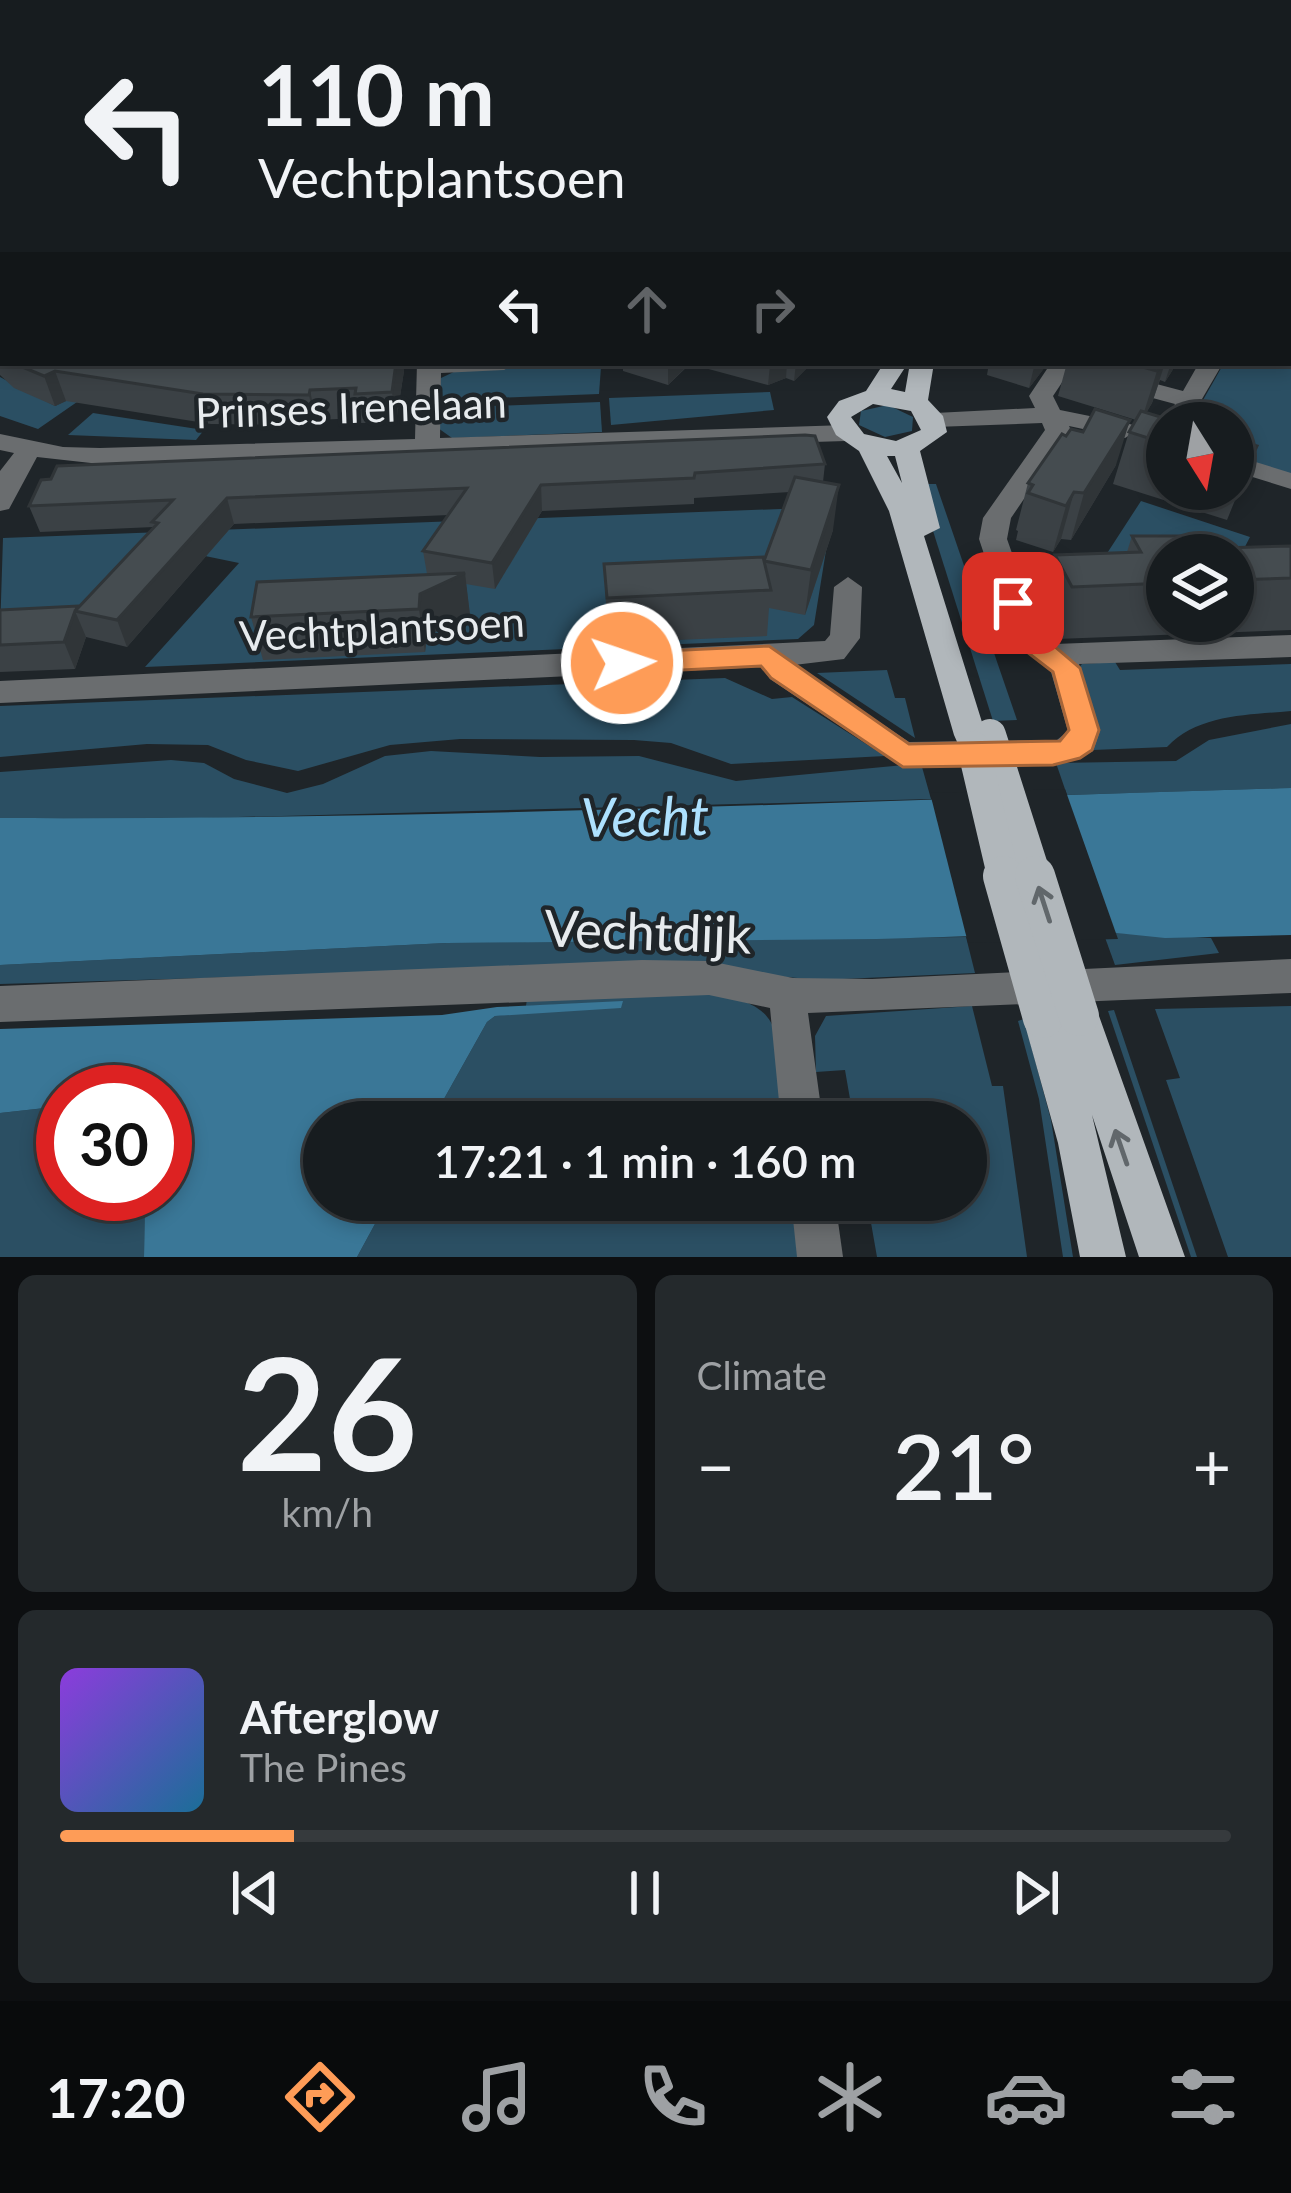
<!DOCTYPE html>
<html lang="en">
<head>
<meta charset="utf-8">
<style>
  body { margin:0; font-family:Lato,sans-serif; background:#24292c; color:#f1f3f6; height:100vh; display:flex; flex-direction:column; font-size:45px; white-space:nowrap }
  * { box-sizing:border-box; margin:0 }
  p { font-size:39px; color:#9ea1a4 }
  .icon { flex:none; width:66px; height:66px; fill:none; stroke:currentColor; stroke-width:2; stroke-linecap:round; stroke-linejoin:round }
  .map { position:relative; height:1257px; overflow:hidden }
  .details { display:flex; flex-direction:column; gap:18px; padding:18px; background:#0d0f11; flex:1 }
  .details>* { flex:none }
  .top-card { position:absolute; left:0px; top:0px; width:1293px; height:366px; box-shadow:0 6px 18px #0003,0 0 0 3px #363a3d; background:#171c1f; color:#f1f3f6; overflow:hidden }
  .needle { width:78px; rotate:169deg }
  .fabs { position:absolute; left:1146px; top:402px; display:grid; gap:24px }
  .fabs a { display:grid; place-items:center; width:108px; height:108px; border-radius:50%; background:#171c1f; box-shadow:0 6px 18px #0003,0 0 0 3px #363a3d; font-size:60px }
  .speed { position:absolute; left:36px; top:1065px; display:flex; gap:24px; font-size:60px; font-weight:700; text-align:center }
  .speed>* { display:grid; place-content:center; width:156px; height:156px; border-radius:50%; background:#171c1f; box-shadow:0 6px 18px #0003,0 0 0 3px #363a3d; line-height:1 }
  .speed .limit { border:18px solid #d22; background:#fff; color:#111 }
  .pin { position:absolute; display:grid; place-items:center; width:102px; height:102px; color:#fff; margin:-51px; border-radius:24px; box-shadow:0 6px 18px #0006 }
  .me { position:absolute; width:132px; margin:-66px; rotate:87deg; stroke-linejoin:round; filter:drop-shadow(0 0 9px #0008) }
  .turn { display:flex; align-items:center; gap:42px; height:252px; padding:0 60px; font-size:54px }
  .turn .icon { width:156px; height:156px; stroke-width:2.5 }
  .turn b { display:block; font-size:84px; line-height:102px }
  .lanes { display:flex; align-items:center; height:114px; padding:0 60px; background:#0003; justify-content:center; gap:60px; direction:ltr }
  .lanes .off { opacity:.35 }
  .big { font-size:90px; font-weight:600; line-height:1.1 }
  .details .widget { flex:1; display:flex; flex-direction:column; justify-content:center; gap:18px; min-width:0; padding:0 42px; border-radius:18px; background:#24292c }
  .details .dial { align-items:center; gap:0 }
  .dial b { font-size:156px; line-height:1 }
  .song { display:flex; align-items:center; gap:36px }
  .cover { width:144px; height:144px; border-radius:18px; background:linear-gradient(135deg,hsl(270 70% 55%),hsl(200 70% 35%)) }
  .played { height:12px; border-radius:6px; background:linear-gradient(90deg,#fe9c57 20%,#363a3d 20%) }
  .keys { display:flex; justify-content:space-around; direction:ltr }
  .heat { display:flex; justify-content:space-between; align-items:center; font-size:66px; direction:ltr }
  .details .tiles { flex:1; display:grid; gap:18px; grid-template-columns:1fr 1fr }
  .widget:last-child { grid-column:span 2 }
  .trip { position:absolute; left:303px; top:1101px; width:684px; height:120px; border-radius:60px; background:#171c1f; box-shadow:0 6px 18px #0003,0 0 0 3px #363a3d; font-weight:600; line-height:120px; text-align:center }
  .dock { display:flex; height:192px; justify-content:space-around; align-items:center; background:#090b0c; color:#9ea1a4 }
  .dock .icon { width:84px; height:84px }
  .dock .active { color:#fe9c57 }
  .dock b { font-size:54px; color:#f1f3f6 }
  .map>svg:first-child { display:block }
  .green { fill:#2b4f63 }
  .water { fill:#3a7797 }
  .pier { fill:#1f2529 }
  .lines { fill:none; stroke-linecap:round; stroke-linejoin:round }
  .minor { fill:#6a6d6f; fill-rule:evenodd }
  .major { fill:#b1b7bb; fill-rule:evenodd }
  .major-bridge-far1 { stroke:#b1b7bb; stroke-width:32 }
  .major-bridge { stroke:#b1b7bb; stroke-width:40 }
  .wall { fill:#3b4145; fill-rule:evenodd }
  .shaded-wall { fill:#303538 }
  .building { fill:#454c50; stroke:#303538; stroke-width:3 }
  .oneway { stroke:#61676b }
  .route { fill:#fe9c57; stroke:#a56539; stroke-width:3 }
  .labels { text-anchor:middle; stroke-width:9; stroke-linejoin:round; paint-order:stroke }
  .street-label { font-size:42px; fill:#e7ebee; stroke:#1f2529 }
  .near-street-label { font-size:51px; fill:#e7ebee; stroke:#1f2529 }
  .near-water-label { font-size:54px; font-style:italic; fill:#aee1fe; stroke:#1f2529 }
</style>
</head>
<body>
<div class="map">
<svg width="1291" height="1257" viewBox="0 0 1291 1257">
  <rect width="100%" height="100%" fill="#1f2529"/>
  <g class="green">
    <path d="M 1291,360 L 1291,474 L 1233,456 L 1233,423 L 1190,423 L 1224,363 Z"/>
    <path d="M 591,364 L 601,367 L 599,394 L 439,400 L 441,378 L 458,370 Z"/>
    <path d="M 0,377 L 55,406 L 72,398 L 77,402 L 38,429 L 0,416 Z"/>
    <path d="M 770,392 L 774,410 L 611,425 L 609,398 Z"/>
    <path d="M 600,402 L 602,432 L 452,438 L 438,428 L 439,408 Z"/>
    <path d="M 888,405 L 913,417 L 912,431 L 885,437 L 859,425 L 861,411 Z"/>
    <path d="M 93,413 L 204,430 L 196,440 L 68,435 Z"/>
    <path d="M 923,484 L 936,484 L 1017,720 L 993,721 L 928,515 Z"/>
    <path d="M 1141,501 L 1250,537 L 1233,570 L 1233,555 L 1104,558 Z"/>
    <path d="M 833,507 L 814,625 L 798,639 L 145,667 L 239,563 L 142,543 L 60,629 L 0,632 L 3,538 Z"/>
    <path d="M 1115,662 L 1120,670 L 1291,664 L 1291,711 C 1249,715 1198,714 1167,747 L 1093,750 L 1075,672 L 1082,664 Z"/>
    <path d="M 887,670 L 895,698 L 905,698 L 915,738 L 817,673 Z"/>
    <path d="M 725,678 L 772,699 L 792,697 L 885,756 L 731,764 L 671,743 L 634,740 L 460,739 L 390,745 L 298,771 L 246,760 L 208,745 L 147,744 L 0,757 L 0,706 Z"/>
    <path d="M 1291,724 L 1291,788 L 1067,795 L 1056,763 L 1176,761 L 1209,740 Z"/>
    <path d="M 431,751 L 540,757 L 639,756 L 736,781 L 904,765 L 922,767 L 931,799 L 165,819 L 0,818 L 0,772 L 171,760 L 204,763 L 234,779 L 287,793 L 323,784 L 385,756 Z"/>
    <path d="M 1103,932 L 1211,938 L 1219,953 L 1115,965 Z"/>
    <path d="M 966,937 L 975,973 L 821,980 L 648,965 L 0,984 L 0,965 L 446,943 Z"/>
    <path d="M 681,987 C 792,1004 775,1019 785,1122 L 431,1122 L 487,1022 L 495,1016 L 622,1002 L 526,1006 L 528,991 Z"/>
    <path d="M 972,1006 L 992,1086 L 1003,1086 L 1027,1257 L 877,1257 L 867,1200 L 966,1200 L 966,1122 L 854,1122 L 845,1070 L 816,1072 L 815,1036 L 826,1016 Z"/>
    <path d="M 1291,1006 L 1291,1257 L 1228,1257 L 1166,1080 L 1180,1078 L 1155,1009 Z"/>
    <path d="M 1114,1010 L 1197,1257 L 1191,1257 L 1108,1011 Z"/>
    <path d="M 1024,1019 L 1051,1120 L 1073,1257 L 1063,1257 L 1039,1099 L 1018,1021 Z"/>
    <path d="M 63,1106 L 63,1194 L 145,1194 L 144,1257 L 0,1257 L 0,1113 Z"/>
    <path d="M 388,1200 L 793,1200 L 800,1257 L 357,1257 Z"/>
  </g>
  <g class="water">
    <path d="M 1291,788 L 1291,935 L 1165,938 L 1107,932 L 877,939 L 446,943 L 0,965 L 0,818 C 430,820 861,801 1291,788 Z"/>
    <path d="M 623,1001 L 621,1008 L 495,1016 L 487,1022 L 431,1122 L 324,1122 L 324,1200 L 388,1200 L 357,1257 L 144,1257 L 145,1194 L 165,1194 L 165,1092 L 63,1092 L 63,1106 L 0,1113 L 0,1029 L 442,1015 L 497,1007 Z"/>
  </g>
  <path class="pier" d="M 1065,789 L 1118,939 L 968,943 L 930,793 Z"/>
  <g class="lines">
    <g class="minor">
      <path d="M 723,0 L 750,0 L 752,3 L 725,3 Z"/>
      <path d="M 1221,0 L 1251,0 L 1253,3 L 1223,3 Z"/>
      <path d="M 1290,181 L 1291,182 L 1291,194 L 1290,193 Z"/>
      <path d="M 1291,226 L 1291,240 L 1290,240 L 1290,226 Z"/>
      <path d="M 3,231 L 3,243 L 0,244 L 0,232 Z"/>
      <path d="M 417,363 L 516,363 L 504,370 L 441,373 L 440,438 L 846,425 L 859,433 L 846,441 L 100,464 L 37,457 L 9,509 L 0,511 L 0,471 L 14,453 L 0,450 L 0,434 L 63,447 L 100,448 L 415,439 Z"/>
      <path d="M 1051,363 L 1077,363 L 1183,391 L 1199,363 L 1223,363 L 1188,423 L 1167,423 L 1167,428 L 1164,423 L 1175,404 L 1067,375 L 1053,396 L 1060,410 L 1134,425 L 1138,430 L 1125,438 L 1069,426 L 1071,430 L 1011,518 L 1007,539 L 1040,633 L 1055,644 L 1291,635 L 1291,657 L 1079,664 L 1100,731 L 1093,751 L 1073,761 L 903,768 L 770,679 L 761,667 L 0,703 L 0,681 L 825,641 L 830,635 L 834,587 L 848,577 L 862,587 L 860,638 L 844,659 L 794,665 L 909,742 L 1057,740 L 1068,731 L 1051,672 L 1012,638 L 979,539 L 983,518 L 1045,430 L 1042,423 L 935,427 L 923,420 L 935,413 L 1035,408 L 1029,396 Z"/>
      <path d="M 1233,455 L 1291,473 L 1291,489 L 1233,471 Z"/>
      <path d="M 1291,959 L 1291,993 L 808,1013 L 823,1122 L 781,1122 L 770,1008 L 709,995 L 0,1022 L 0,986 L 642,960 L 709,961 L 793,978 L 872,979 Z"/>
      <path d="M 791,1200 L 835,1200 L 843,1257 L 797,1257 Z"/>
    </g>
    <g class="major">
      <rect x="1290" y="112" width="1" height="10"/>
      <path d="M 884,363 L 908,363 L 891,389 L 905,392 L 910,363 L 934,363 L 928,400 L 943,416 L 947,432 L 920,451 L 940,528 L 924,536 L 986,735 L 982,744 L 958,744 L 954,735 L 889,511 L 859,451 L 836,435 L 827,417 L 839,401 L 866,391 ZM 873,404 L 911,411 L 921,430 L 896,441 L 864,434 L 851,417 ZM 887,456 L 895,456 L 902,483 Z"/>
      <path d="M 1079,998 L 1093,1003 L 1099,1016 L 1185,1257 L 1139,1257 L 1092,1115 L 1126,1257 L 1080,1257 L 1058,1143 L 1023,1018 L 1029,1005 L 1043,1000 L 1057,1005 L 1061,1013 L 1065,1003 Z"/>
    </g>
    <g class="major-bridge-far1">
      <path d="M 990,735 L 1036,879"/>
      <path d="M 973,747 L 1004,879"/>
    </g>
    <g class="major-bridge">
      <path d="M 1003,876 L 1043,1018"/>
      <path d="M 1035,876 L 1079,1016"/>
    </g>
  </g>
  <g class="wall">
    <path d="M 0,0 L 668,0 L 668,3 L 3,3 L 3,216 L 0,215 Z"/>
    <path d="M 775,0 L 1230,0 L 1229,3 L 790,3 Z"/>
    <path d="M 3,290 L 3,363 L 402,363 L 404,371 L 396,422 L 361,423 L 360,418 L 316,420 L 315,425 L 211,424 L 66,401 L 55,406 L 14,388 L 0,375 L 0,291 Z"/>
    <path d="M 623,363 L 812,363 L 794,381 L 786,378 L 768,385 L 690,364 L 668,385 L 623,371 Z"/>
    <path d="M 989,363 L 1048,363 L 1029,388 L 987,375 Z"/>
    <path d="M 1067,363 L 1177,363 L 1165,382 L 1160,380 L 1152,403 L 1146,413 L 1167,423 L 1167,489 L 1233,489 L 1233,439 L 1257,446 L 1227,520 L 1113,484 L 1129,432 L 1136,420 L 1058,396 Z"/>
    <path d="M 825,464 L 823,482 L 833,530 L 805,615 L 769,608 L 767,636 L 608,643 L 604,564 L 764,561 L 790,492 L 694,498 L 694,504 L 542,511 L 495,589 L 466,584 L 470,615 L 427,636 L 425,652 L 263,660 L 251,617 L 427,574 L 423,551 L 449,515 L 234,524 L 127,647 L 86,637 L 75,669 L 0,672 L 0,610 L 78,608 L 154,527 L 40,532 L 29,506 Z"/>
    <path d="M 1116,465 L 1071,540 L 1061,539 L 1053,552 L 1016,540 L 1018,531 L 1016,530 L 1028,483 Z"/>
    <path d="M 1132,536 L 1221,548 L 1291,546 L 1291,630 L 1057,639 L 1040,607 L 1055,555 L 1127,552 ZM 1167,555 L 1233,555 L 1233,621 L 1167,621 Z"/>
  </g>
  <g class="shaded-wall">
    <path d="M 396,363 L 402,363 L 404,371 L 396,422 L 392,392 Z"/>
    <path d="M 671,363 L 690,363 L 668,385 L 668,365 Z"/>
    <path d="M 776,363 L 787,363 L 786,378 L 768,385 L 770,365 Z"/>
    <path d="M 796,363 L 812,363 L 794,381 Z"/>
    <path d="M 1037,363 L 1048,363 L 1029,388 L 1034,367 Z"/>
    <path d="M 1162,363 L 1165,363 L 1152,403 L 1141,422 L 1157,371 Z"/>
    <path d="M 1171,363 L 1177,363 L 1165,382 Z"/>
    <path d="M 55,371 L 66,401 L 55,406 L 44,376 Z"/>
    <path d="M 310,390 L 316,420 L 315,425 L 309,395 Z"/>
    <path d="M 1130,420 L 1116,465 L 1071,540 L 1084,493 Z"/>
    <path d="M 541,485 L 542,511 L 495,589 L 492,563 Z"/>
    <path d="M 839,485 L 833,530 L 805,615 L 811,570 Z"/>
    <path d="M 1074,492 L 1061,539 L 1053,552 L 1066,506 Z"/>
    <path d="M 227,498 L 234,524 L 127,647 L 117,620 Z"/>
    <path d="M 465,573 L 470,615 L 427,636 L 425,652 L 419,609 L 420,594 Z"/>
    <path d="M 75,611 L 86,637 L 75,669 L 64,642 Z"/>
  </g>
  <g class="building">
    <path d="M 0,0 L 663,0 L 657,3 L 3,3 L 3,190 L 0,189 Z"/>
    <path d="M 906,0 L 1082,0 L 1078,3 L 922,3 Z"/>
    <path d="M 1134,0 L 1191,0 L 1189,3 L 1151,3 Z"/>
    <path d="M 1291,10 L 1291,76 L 1290,76 Z"/>
    <path d="M 1291,283 L 1291,334 L 1290,334 Z"/>
    <path d="M 3,290 L 3,359 L 0,356 L 0,291 Z"/>
    <path d="M 13,363 L 396,363 L 392,392 L 355,394 L 356,388 L 310,390 L 309,395 L 203,394 L 55,371 L 44,376 Z"/>
    <path d="M 1128,363 L 1162,363 L 1157,371 Z"/>
    <path d="M 1095,409 L 1130,420 L 1084,493 L 1074,492 L 1066,506 L 1028,493 L 1033,485 L 1028,483 L 1062,434 L 1066,436 L 1071,429 L 1083,432 Z"/>
    <path d="M 1141,411 L 1180,423 L 1167,423 L 1167,444 L 1129,432 Z"/>
    <path d="M 805,435 L 815,436 L 825,464 L 695,473 L 694,478 L 541,485 L 492,563 L 423,551 L 467,488 L 227,498 L 117,620 L 75,611 L 64,642 L 0,645 L 0,610 L 77,606 L 76,610 L 158,523 L 152,522 L 173,500 L 29,506 L 41,480 L 51,479 L 57,466 Z"/>
    <path d="M 1233,439 L 1257,446 L 1247,468 L 1233,464 Z"/>
    <path d="M 795,477 L 839,485 L 811,570 L 764,561 L 771,590 L 607,598 L 604,564 L 763,557 L 764,561 Z"/>
    <path d="M 1132,536 L 1204,536 L 1221,548 L 1291,546 L 1291,578 L 1233,580 L 1233,555 L 1167,555 L 1167,583 L 1072,587 L 1055,555 L 1141,552 Z"/>
    <path d="M 465,573 L 420,594 L 419,609 L 251,617 L 257,582 Z"/>
  </g>
  <defs><path id="oneway-shaft" d="M-6 0H5M1.5-3L5.5 0L1.5 3" fill="none" stroke-width="1.6" stroke-linecap="round" stroke-linejoin="round" transform="scale(3)"/></defs>
  <g class="oneway">
    <use href="#oneway-shaft" transform="translate(1044 904) rotate(-108)"/>
    <use href="#oneway-shaft" transform="translate(1121 1147) rotate(-109)"/>
  </g>
  <path class="route" d="M 1013,594 L 1023,596 L 1039,633 L 1080,668 L 1099,730 L 1092,750 L 1080,758 L 1053,765 L 903,767 L 771,678 L 761,666 L 622,673 L 608,663 L 622,653 L 769,646 L 909,744 L 1060,741 L 1069,730 L 1053,672 L 1018,645 L 1000,603 Z"/>
  <g class="labels">
    <g class="street-label">
      <text transform="translate(351 408) rotate(-2)" y="15">Prinses Irenelaan</text>
      <text transform="translate(382 629) rotate(-3)" y="15">Vechtplantsoen</text>
    </g>
    <g class="near-street-label">
      <text transform="translate(648 932) rotate(2)" y="18">Vechtdijk</text>
    </g>
    <g class="near-water-label">
      <text transform="translate(645 817) rotate(-1)" y="19">Vecht</text>
    </g>
  </g>
</svg>
<div class="fabs">
<a><svg class="needle" viewBox="-14 -14 28 28"><path d="M0-13l5 13h-10z" fill="#e53935"/><path d="M0 13l5-13h-10z" fill="#9ea1a4"/></svg></a>
<a><svg class="icon" aria-label="layers" viewBox="0 0 24 24"><path d="M12 4l9 5-9 5-9-5zM3 14l9 5 9-5"/></svg></a>
</div>
<div class="speed"><div class="limit">30</div></div>
<div class="pin" style="left:1013px;top:603px;background:#d93025"><svg class="icon" aria-label="arrive" viewBox="0 0 24 24"><path d="M6 21V4h12l-3 4 3 4H6"/></svg></div>
<svg class="me" style="left:622px;top:663px" viewBox="-20 -20 40 40"><circle r="17" fill="#fe9c57" stroke="#fff" stroke-width="3"/><path d="M0-11L8 9 0 5-8 9z" fill="#fff"/></svg>
<div class="trip">17:21 · 1 min · 160 m</div>
<div class="top-card">
<div class="turn"><svg class="icon" aria-label="left" viewBox="0 0 24 24"><path d="M17 20v-9H6M10 6l-5 5 5 5"/></svg><div><b>110 m</b>Vechtplantsoen</div></div>
<div class="lanes"><svg class="icon" aria-label="left" viewBox="0 0 24 24"><path d="M17 20v-9H6M10 6l-5 5 5 5"/></svg><svg class="icon off" aria-label="ahead" viewBox="0 0 24 24"><path d="M12 20V5M6 11l6-6 6 6"/></svg><svg class="icon off" aria-label="right" viewBox="0 0 24 24"><path d="M7 20v-9h11M14 6l5 5-5 5"/></svg></div>
</div>
</div>
<section class="details">
<div class="tiles">
<div class="widget dial"><b>26</b><p>km/h</p></div>
<div class="widget"><p>Climate</p>
<div class="heat"><a>−</a><b class="big">21°</b><a>+</a></div>
</div>
<div class="widget">
<div class="song"><i class="cover"></i><div><b>Afterglow</b><p>The Pines</p></div></div>
<div class="played"></div>
<div class="keys"><svg class="icon" aria-label="previous" viewBox="0 0 24 24"><path d="M18 5L8 12l10 7zM5 5v14"/></svg><svg class="icon" aria-label="pause" viewBox="0 0 24 24"><path d="M8 5v14M16 5v14"/></svg><svg class="icon" aria-label="next" viewBox="0 0 24 24"><path d="M6 5l10 7-10 7zM19 5v14"/></svg></div>
</div>
</div>
</section>
<nav class="dock">
<b>17:20</b>
<svg class="icon active" aria-label="directions" viewBox="0 0 24 24"><path d="M12 3l9 9-9 9-9-9zM9 14v-3h6M13 9l2 2-2 2"/></svg>
<svg class="icon" aria-label="music" viewBox="0 0 24 24"><path d="M9 18V5l10-2v13"/><circle cx="6" cy="18" r="3"/><circle cx="16" cy="16" r="3"/></svg>
<svg class="icon" aria-label="phone" viewBox="0 0 24 24"><path d="M5 4h4l2 5-3 2q2 4 5 5l2-3 5 2v4C11 20 4 13 5 4z"/></svg>
<svg class="icon" aria-label="climate" viewBox="0 0 24 24"><path d="M12 3v18M4 7l16 10M4 17L20 7"/></svg>
<svg class="icon" aria-label="car" viewBox="0 0 24 24"><path d="M5 17H2v-5l4-1 3-4h7l3 4 3 1v5h-3M9 17h6M6 11h13"/><circle cx="7" cy="17" r="2"/><circle cx="17" cy="17" r="2"/></svg>
<svg class="icon" aria-label="filters" viewBox="0 0 24 24"><path d="M4 7h16M4 17h16"/><circle cx="9" cy="7" r="2"/><circle cx="15" cy="17" r="2"/></svg>
</nav>
</body>
</html>
